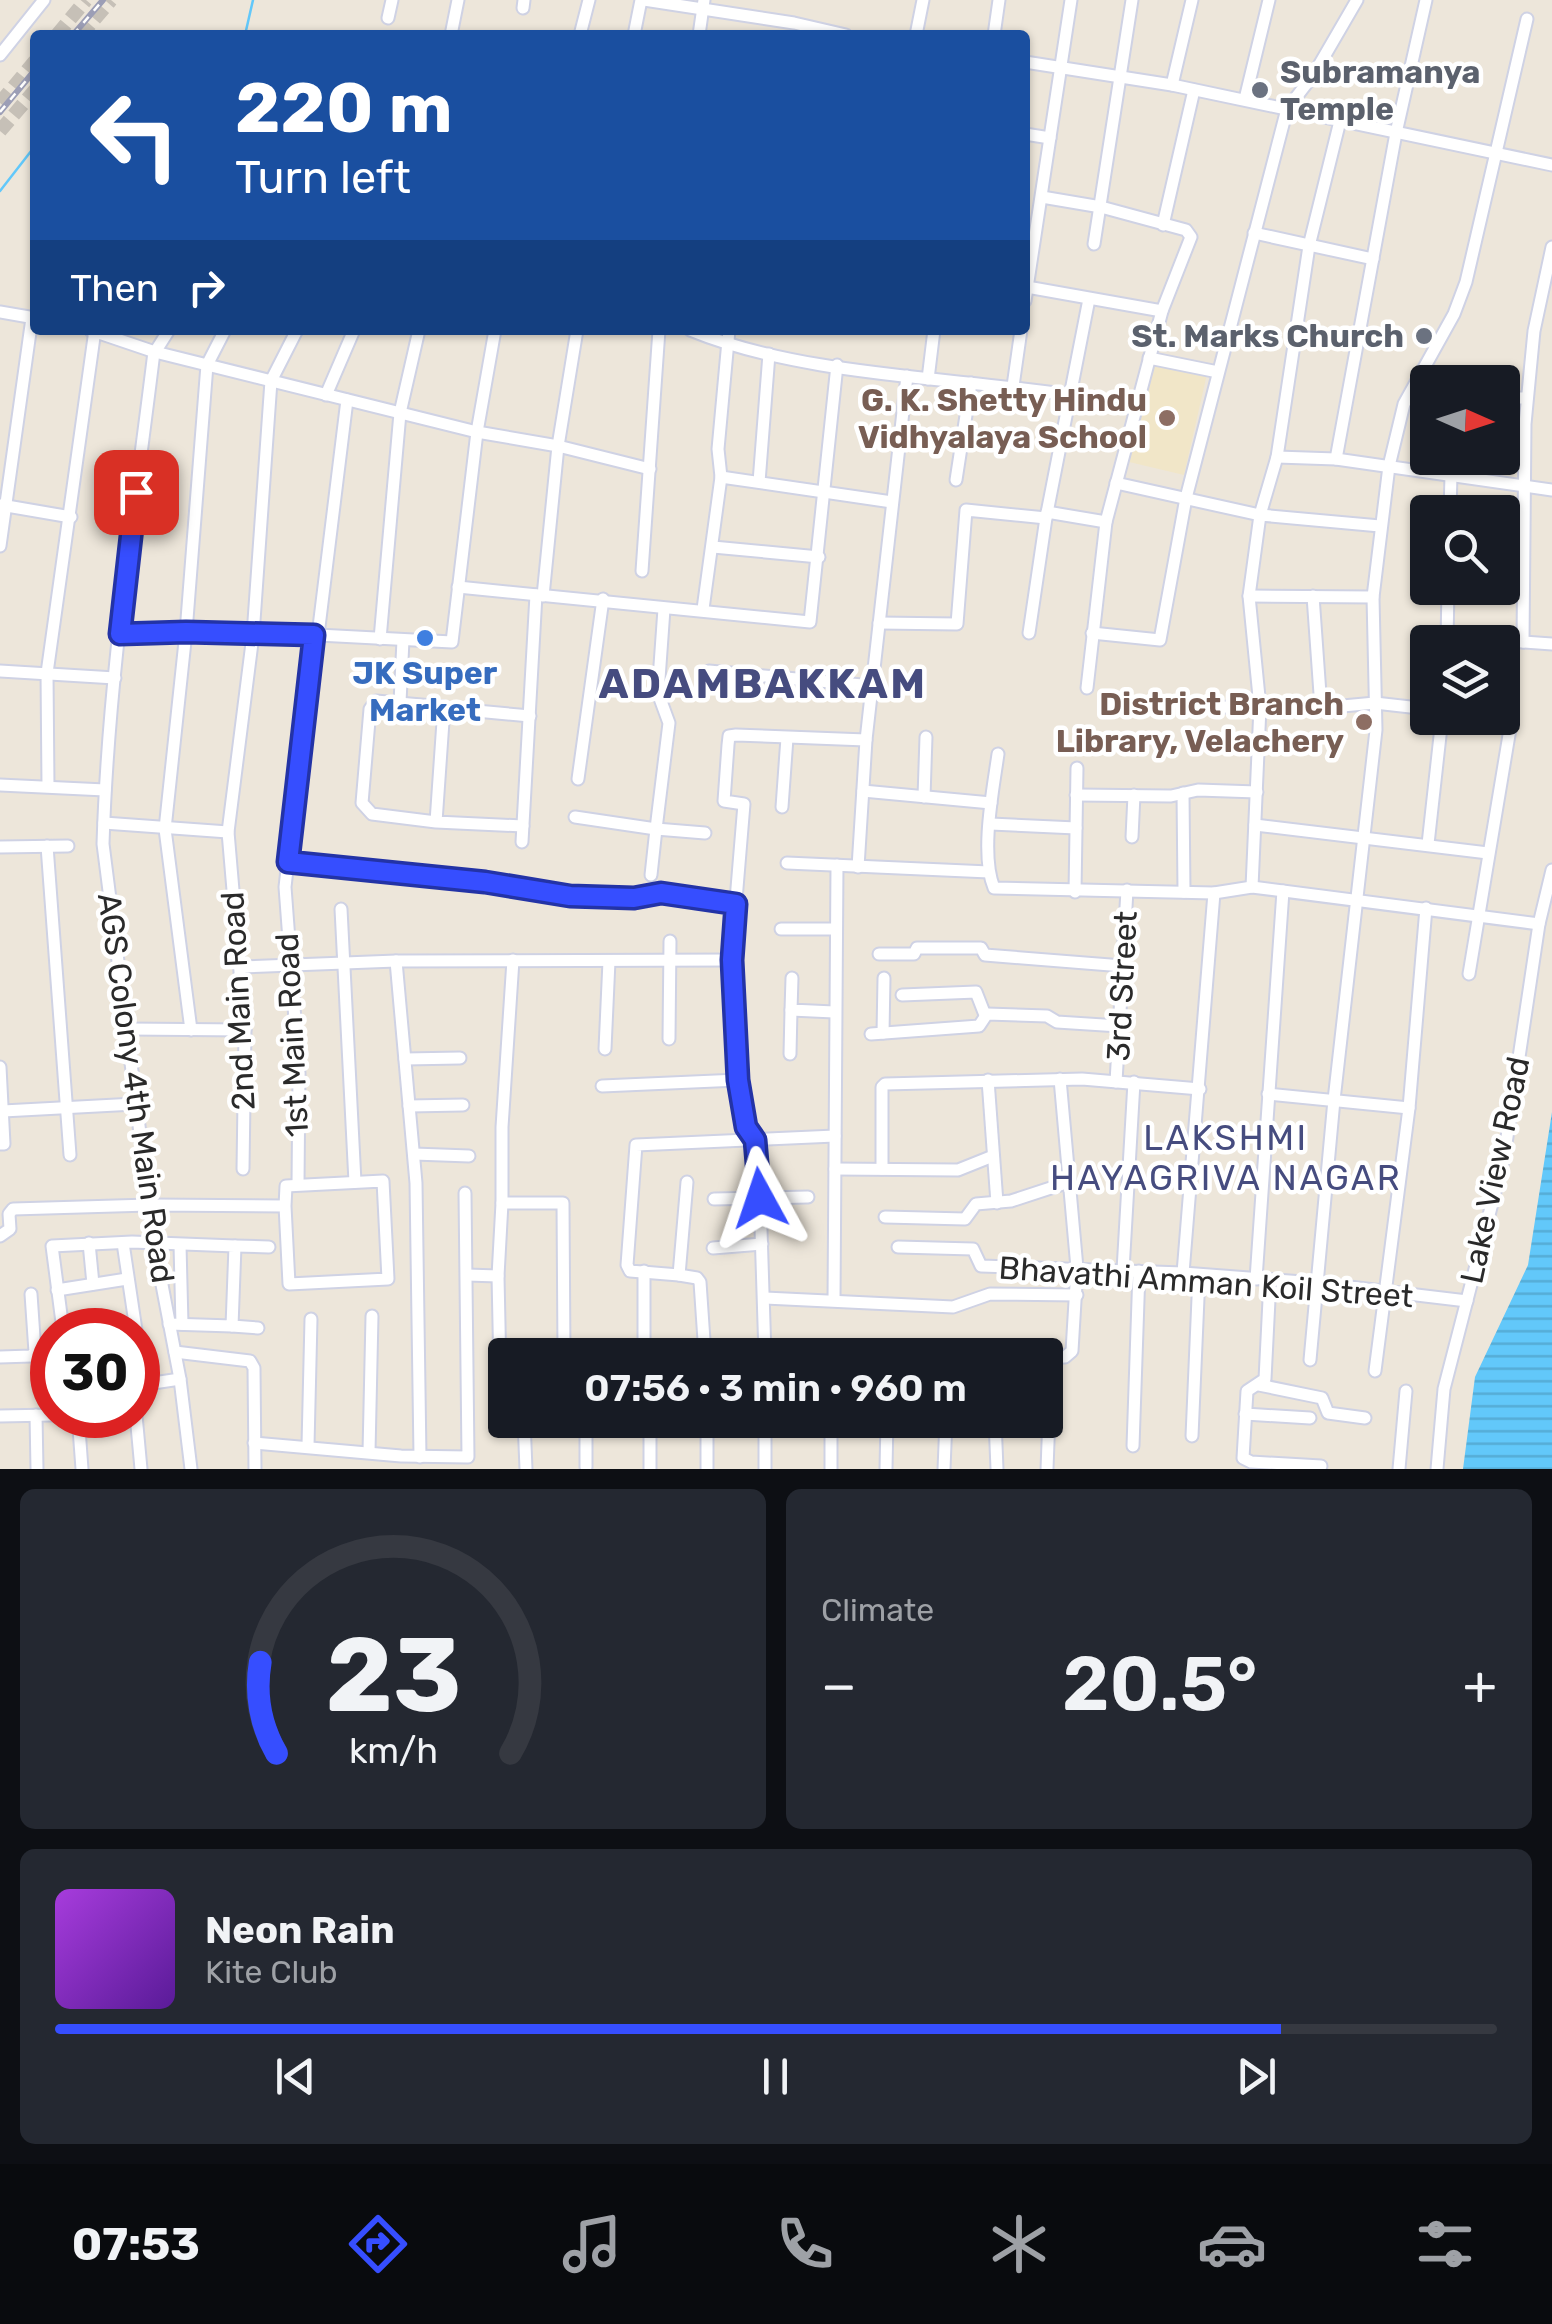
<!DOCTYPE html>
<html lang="en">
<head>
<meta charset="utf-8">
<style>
  body { margin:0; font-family:Rubik,sans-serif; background:#242831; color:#f1f3f6; height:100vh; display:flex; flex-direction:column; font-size:38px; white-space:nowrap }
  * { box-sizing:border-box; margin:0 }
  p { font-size:32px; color:#9ea1a6 }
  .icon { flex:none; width:55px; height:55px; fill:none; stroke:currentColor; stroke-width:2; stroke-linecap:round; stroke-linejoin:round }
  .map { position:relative; height:1469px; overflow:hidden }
  .side { display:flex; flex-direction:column; gap:20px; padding:20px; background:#0d0f14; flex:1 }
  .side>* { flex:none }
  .guide { position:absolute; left:30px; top:30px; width:1000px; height:305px; border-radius:10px; box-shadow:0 2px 8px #0004; background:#1a4fa0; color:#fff; overflow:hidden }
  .needle { width:65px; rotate:93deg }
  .buttons { position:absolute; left:1410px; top:365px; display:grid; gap:20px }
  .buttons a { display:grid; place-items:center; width:110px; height:110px; border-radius:10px; background:#171b24; box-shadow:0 2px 8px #0004; font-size:50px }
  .speed { position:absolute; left:30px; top:1308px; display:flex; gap:20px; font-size:50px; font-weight:700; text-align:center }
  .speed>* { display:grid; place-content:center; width:130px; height:130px; border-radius:50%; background:#171b24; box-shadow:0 2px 8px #0004; line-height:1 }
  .speed .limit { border:15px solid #d22; background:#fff; color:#111 }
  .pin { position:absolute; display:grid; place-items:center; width:85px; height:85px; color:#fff; margin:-42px; border-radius:20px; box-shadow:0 5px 15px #0006 }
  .me { position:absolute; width:110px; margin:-55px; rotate:355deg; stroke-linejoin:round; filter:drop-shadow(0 0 8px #0008) }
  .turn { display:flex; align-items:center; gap:35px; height:210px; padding:0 40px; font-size:45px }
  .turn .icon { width:130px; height:130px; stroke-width:2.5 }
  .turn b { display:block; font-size:70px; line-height:85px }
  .then { display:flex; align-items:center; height:95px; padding:0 40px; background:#0003; gap:20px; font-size:38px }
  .big { font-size:75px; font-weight:600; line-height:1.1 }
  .side .widget { flex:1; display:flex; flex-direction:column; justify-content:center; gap:15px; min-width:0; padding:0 35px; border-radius:15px; background:#242831 }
  .side .dial { align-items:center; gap:0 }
  .dial svg { height:260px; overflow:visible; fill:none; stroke:#363941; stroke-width:7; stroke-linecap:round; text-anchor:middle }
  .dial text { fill:#f1f3f6; stroke:none }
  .song { display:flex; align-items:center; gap:30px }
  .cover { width:120px; height:120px; border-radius:15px; background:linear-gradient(135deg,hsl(280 70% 55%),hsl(270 70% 35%)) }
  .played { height:10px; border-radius:5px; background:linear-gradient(90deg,#364eff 85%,#363941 85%) }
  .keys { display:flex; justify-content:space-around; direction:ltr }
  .heat { display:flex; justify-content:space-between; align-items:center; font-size:55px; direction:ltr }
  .side .tiles { flex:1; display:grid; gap:20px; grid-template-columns:1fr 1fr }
  .widget:last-child { grid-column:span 2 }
  .trip { position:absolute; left:488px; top:1338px; width:575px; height:100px; border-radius:10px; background:#171b24; box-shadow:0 2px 8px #0004; font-weight:600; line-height:100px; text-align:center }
  .tab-bar { display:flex; height:160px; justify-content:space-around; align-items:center; background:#090b0e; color:#9ea1a6 }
  .tab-bar .icon { width:70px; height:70px }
  .tab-bar .on { color:#364eff }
  .tab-bar b { font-size:45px; color:#f1f3f6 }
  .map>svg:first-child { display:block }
  .education { fill:#f1e6c8 }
  .water { fill:url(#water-rules) }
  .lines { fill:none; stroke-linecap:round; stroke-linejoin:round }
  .stream { stroke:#62c8fa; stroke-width:2.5 }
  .major-tunnel { stroke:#c6c0b7; stroke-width:14; stroke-dasharray:14 7; stroke-linecap:butt }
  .minor-casing { stroke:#cfd2e4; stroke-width:15 }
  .minor { stroke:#fff; stroke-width:11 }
  .rail-casing { stroke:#9c9eb6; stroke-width:6 }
  .rail { stroke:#fff; stroke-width:2.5; stroke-dasharray:8; stroke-linecap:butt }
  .route-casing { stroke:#2333a6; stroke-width:25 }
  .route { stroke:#364eff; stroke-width:18 }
  .worship-dot { fill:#6b7280; stroke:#fff; stroke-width:4 }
  .education-dot { fill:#8d6e63; stroke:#fff; stroke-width:4 }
  .shop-dot { fill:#3f7fe0; stroke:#fff; stroke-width:4 }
  .labels { text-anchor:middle; stroke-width:9; stroke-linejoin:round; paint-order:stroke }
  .worship-label { font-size:32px; font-weight:bold; fill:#5b616d; stroke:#fff; text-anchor:start }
  .education-label { font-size:32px; font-weight:bold; fill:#785e54; stroke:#fff; text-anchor:end }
  .shop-label { font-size:32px; font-weight:bold; fill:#366cbe; stroke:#fff }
  .street-label { font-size:32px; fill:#2a2a2a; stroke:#fff }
  .neighbourhood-label { font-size:35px; letter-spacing:2.5px; fill:#464c7f; stroke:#fff }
  .district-label { font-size:42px; font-weight:bold; letter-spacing:2.5px; fill:#464c7f; stroke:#fff }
</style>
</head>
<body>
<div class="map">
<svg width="1552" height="1469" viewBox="0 0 1552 1469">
  <defs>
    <pattern id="water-rules" width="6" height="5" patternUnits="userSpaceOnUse" patternTransform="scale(2.5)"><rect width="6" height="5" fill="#62c8fa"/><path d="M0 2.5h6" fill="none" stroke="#55acd6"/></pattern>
  </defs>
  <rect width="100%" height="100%" fill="#ede6da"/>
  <path class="education" d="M 1150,359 L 1207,374 L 1184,475 L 1125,461 Z"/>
  <path class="water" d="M 1552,1112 L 1552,1469 L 1463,1469 L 1475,1377 L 1528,1265 Z"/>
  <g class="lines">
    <g class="stream">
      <path d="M 245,35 L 253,0"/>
      <path d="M 0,191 L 35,146"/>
    </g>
    <g class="major-tunnel">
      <path d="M 57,35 L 86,0"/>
      <path d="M 81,35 L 111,0"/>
      <path d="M 0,103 L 35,61"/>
      <path d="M 0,131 L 35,90"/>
    </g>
    <defs>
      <g id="minor">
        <path d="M 644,0 L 794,23 L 846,35"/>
        <path d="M 523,8 L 524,0"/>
        <path d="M 388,18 L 392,0"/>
        <path d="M 451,35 L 458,0"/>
        <path d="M 580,35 L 589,0"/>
        <path d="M 634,35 L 641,0"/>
        <path d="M 699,35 L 704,0"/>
        <path d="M 916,35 L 923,0"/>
        <path d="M 994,35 L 999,0"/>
        <path d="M 0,55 L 44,0"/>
        <path d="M 1025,62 L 1172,85 L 1552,165"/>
        <path d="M 1172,85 L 1192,0"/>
        <path d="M 1245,99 L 1269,0"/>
        <path d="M 1025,134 L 1050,138"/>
        <path d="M 1042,197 L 1101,207 L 1186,230 L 1191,237 L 1162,311 L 1106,522 L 1087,688"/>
        <path d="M 1163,225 L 1194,90"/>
        <path d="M 1254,233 L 1373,259"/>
        <path d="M 1094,244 L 1132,0"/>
        <path d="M 1027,287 L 1162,311"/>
        <path d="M 1025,301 L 1071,0"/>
        <path d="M 0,312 L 35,318"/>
        <path d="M 90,330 L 155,352 L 477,432 L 558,446 L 650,469"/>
        <path d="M 690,330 C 802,376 950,377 1070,395"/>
        <path d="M 154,352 C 134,515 108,679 103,844 L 154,1243 L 180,1379 L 191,1469"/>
        <path d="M 155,352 L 169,330"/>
        <path d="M 1149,358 L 1218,372"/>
        <path d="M 1421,372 L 1442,382"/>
        <path d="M 928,379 L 934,330"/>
        <path d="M 1013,386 L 1021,330"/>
        <path d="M 326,395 L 354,330"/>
        <path d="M 1502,398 L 1527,398"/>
        <path d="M 1277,457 L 1336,459 L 1552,490"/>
        <path d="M 1336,459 L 1396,133 L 1426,0"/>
        <path d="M 721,477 L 892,502"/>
        <path d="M 956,480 L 971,383"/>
        <path d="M 759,482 L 769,354"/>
        <path d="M 1116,483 L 1260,515 L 1380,526"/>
        <path d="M 1,505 L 71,517"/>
        <path d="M 1047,512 L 1106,522"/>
        <path d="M 1450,512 L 1451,475"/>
        <path d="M 0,546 L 32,318"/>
        <path d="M 713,547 L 819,557"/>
        <path d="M 642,571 L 659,330"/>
        <path d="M 458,587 L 810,622 L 837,365"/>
        <path d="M 543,596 L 558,446 L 577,330"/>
        <path d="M 1249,596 L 1373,597"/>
        <path d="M 1313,596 L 1321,708"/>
        <path d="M 703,609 L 721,477 L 718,449 L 729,330"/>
        <path d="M 879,623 L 957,624 L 966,510 L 1046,518"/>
        <path d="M 120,633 L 318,635 L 452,642 L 477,432 L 495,330"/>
        <path d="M 1029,633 L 1046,518 L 1089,299"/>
        <path d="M 1092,633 L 1160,640 L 1186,498 L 1287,109 L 1314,74 L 1357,0"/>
        <path d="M 318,635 L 347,400"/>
        <path d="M 1447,638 L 1523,642 L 1525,424 L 1534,331 L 1552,247"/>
        <path d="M 380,639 L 400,413 L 419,330"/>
        <path d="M 1447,642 L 1448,588"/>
        <path d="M 1523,642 L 1552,644"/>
        <path d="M 0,671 L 115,678"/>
        <path d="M 709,671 L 873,686"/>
        <path d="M 400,702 L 403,640"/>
        <path d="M 1208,707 L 1321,708 L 1375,703 L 1428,709"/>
        <path d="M 444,708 L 530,716"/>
        <path d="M 998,754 C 993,790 980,854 994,888 L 1214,893 L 1252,887 L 1539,924"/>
        <path d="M 578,779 L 603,599"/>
        <path d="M 0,785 L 105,790"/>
        <path d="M 48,786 L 47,673 L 95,330"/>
        <path d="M 863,791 L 991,803"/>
        <path d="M 1183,793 L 1184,892"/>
        <path d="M 1076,795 L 1171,796 L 1198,790 L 1257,792"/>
        <path d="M 924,797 L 926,737"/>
        <path d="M 782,807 L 787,738"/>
        <path d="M 575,817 L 656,829 L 669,723 L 658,693 L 664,609"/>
        <path d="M 436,822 L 444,707 L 376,701 L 370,709 L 362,803 L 372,814 L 436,822 L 523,826"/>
        <path d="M 104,823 L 228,832"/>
        <path d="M 991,824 L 1076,828"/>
        <path d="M 1255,825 L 1488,853"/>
        <path d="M 1132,837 L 1134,795"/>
        <path d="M 522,842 L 536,595"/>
        <path d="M 1428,844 L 1442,718"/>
        <path d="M 47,846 L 70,1155"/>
        <path d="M 0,847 L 68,846"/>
        <path d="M 288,862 L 485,882 L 570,896 L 634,899 L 661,893 L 735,905"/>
        <path d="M 787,863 L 989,872"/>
        <path d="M 858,867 L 866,740 L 907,376"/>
        <path d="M 651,875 L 656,829 L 705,833"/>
        <path d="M 1252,887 L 1260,707 L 1249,596 L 1260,515 L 1277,457 L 1309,246 L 1340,121"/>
        <path d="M 1075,892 L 1077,768"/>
        <path d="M 341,909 L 355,1182"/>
        <path d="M 781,929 L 836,929"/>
        <path d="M 879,954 L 914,954 L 917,948 L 981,948 L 985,955 L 1123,966"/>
        <path d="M 396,961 L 416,1183 L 420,1457"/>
        <path d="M 240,967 L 396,961 L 731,960"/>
        <path d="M 1469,974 L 1511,723 L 1508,714 L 1502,712"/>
        <path d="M 792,978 L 791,1010 L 834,1012"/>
        <path d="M 902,995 L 976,992 L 985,1015"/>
        <path d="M 127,1029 L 245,1030"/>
        <path d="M 191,1030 L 165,829 L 186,632 L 207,365 L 225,330"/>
        <path d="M 883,1033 L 884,978"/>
        <path d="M 871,1034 L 979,1026 L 987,1014 L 1047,1016 L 1057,1022 L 1119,1026"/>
        <path d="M 669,1039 L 670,941"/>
        <path d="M 605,1049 L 609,961"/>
        <path d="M 790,1054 L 791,1010"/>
        <path d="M 405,1059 L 460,1058"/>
        <path d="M 0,1067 L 4,1144 L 0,1144"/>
        <path d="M 988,1080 L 997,1203"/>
        <path d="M 1116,1082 L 1127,890"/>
        <path d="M 602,1086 L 738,1080"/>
        <path d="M 1268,1094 L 1409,1108 L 1375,1371"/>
        <path d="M 409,1106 L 463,1105"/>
        <path d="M 1409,1108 L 1426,908"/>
        <path d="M 3,1111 L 135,1104"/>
        <path d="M 414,1154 L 469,1156"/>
        <path d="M 243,1169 L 245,1030 L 228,832 L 253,635 L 271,381 L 297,330"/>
        <path d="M 835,1169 L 958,1170 L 993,1156"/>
        <path d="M 882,1169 L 882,1087 L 885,1084 L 1082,1079 L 1200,1089"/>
        <path d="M 687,1182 L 679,1275 L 697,1278 L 700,1282 L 705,1355"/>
        <path d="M 298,1184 L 299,1073 L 285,887 L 314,635"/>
        <path d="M 714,1199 L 808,1197"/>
        <path d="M 502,1203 L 502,1127 L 513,960"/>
        <path d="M 885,1217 L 965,1219 L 976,1204 L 1011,1201 L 1069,1182"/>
        <path d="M 0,1236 L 10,1229 L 9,1214 L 13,1209 L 149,1205 L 285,1206 L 289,1284 L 388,1279 L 383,1181 L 286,1186 L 285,1206"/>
        <path d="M 89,1243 L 93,1284"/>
        <path d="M 123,1243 L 136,1330"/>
        <path d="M 180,1245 L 182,1324"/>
        <path d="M 235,1246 L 269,1247"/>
        <path d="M 898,1247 L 973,1249 L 981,1266 L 1183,1273 L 1316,1283 L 1467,1301"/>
        <path d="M 713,1248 L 762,1244"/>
        <path d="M 1123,1270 L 1134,1082"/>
        <path d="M 1183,1273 L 1214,893"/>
        <path d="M 467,1275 L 498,1276"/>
        <path d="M 679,1275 L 630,1271 L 627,1265 L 636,1145 L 835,1136"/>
        <path d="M 1256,1279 L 1283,891"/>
        <path d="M 1270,1280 L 1265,1379 L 1247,1391 L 1243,1458 L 1251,1462 L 1321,1466"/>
        <path d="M 57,1290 L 127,1279"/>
        <path d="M 765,1298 L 953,1307 L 990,1294 L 1077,1295"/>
        <path d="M 834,1300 L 837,865"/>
        <path d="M 232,1326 L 258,1328"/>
        <path d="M 63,1330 L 52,1246 L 132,1242 L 235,1246 L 232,1326 L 169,1324"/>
        <path d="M 138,1337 L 145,1385"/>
        <path d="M 175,1352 L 250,1361 L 254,1368 L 255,1469"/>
        <path d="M 644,1355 L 644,1271"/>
        <path d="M 765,1355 L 760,1198 L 755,1141 L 746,1127 L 738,1080 L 731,960 L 744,804 L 724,801 L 728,745 L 729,736 L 736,735 L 866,740"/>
        <path d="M 0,1357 L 31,1356 L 35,1352 L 31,1294"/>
        <path d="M 1045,1358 L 1065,1357 L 1072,1351 L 1077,1268 L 1060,1079"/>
        <path d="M 1310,1360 L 1334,1100 L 1376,730 L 1373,597 L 1389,466 L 1404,404 L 1454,314 L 1466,282 L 1527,19"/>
        <path d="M 505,1377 L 500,1372 L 498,1276 L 502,1203 L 563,1203 L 564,1355"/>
        <path d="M 140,1385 L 180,1379"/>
        <path d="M 1259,1385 L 1322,1398 L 1328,1413 L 1365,1418"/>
        <path d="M 1245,1414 L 1310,1418"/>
        <path d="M 36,1415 L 37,1469"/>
        <path d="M 78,1415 L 82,1469"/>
        <path d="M 136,1415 L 141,1469"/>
        <path d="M 0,1416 L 52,1415"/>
        <path d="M 524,1420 L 526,1469"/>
        <path d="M 586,1420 L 586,1467"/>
        <path d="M 650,1420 L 650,1469"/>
        <path d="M 707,1420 L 707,1469"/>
        <path d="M 765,1420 L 765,1469"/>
        <path d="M 995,1420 L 997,1469"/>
        <path d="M 1192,1436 L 1199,1275"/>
        <path d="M 254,1443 L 401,1456 L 468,1457 L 465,1193"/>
        <path d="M 308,1445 L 311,1319"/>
        <path d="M 1133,1446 L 1139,1271"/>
        <path d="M 369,1452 L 372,1316"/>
        <path d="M 831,1469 L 831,1420"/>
        <path d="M 886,1469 L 887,1420"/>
        <path d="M 944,1469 L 946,1420"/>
        <path d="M 1047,1469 L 1050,1390"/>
        <path d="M 1399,1469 L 1406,1391"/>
        <path d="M 1437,1469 L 1444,1389 L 1504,1157 L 1539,924 L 1552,870"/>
      </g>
    </defs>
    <use href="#minor" class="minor-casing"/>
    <use href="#minor" class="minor"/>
    <defs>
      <g id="rail">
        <path d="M 73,35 L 103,0"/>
        <path d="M 0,112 L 35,70"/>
      </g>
    </defs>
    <use href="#rail" class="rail-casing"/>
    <use href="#rail" class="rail"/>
  </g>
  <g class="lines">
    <defs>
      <path id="route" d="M 136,492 L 120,634 L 186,632 L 314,635 L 288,862 L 485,882 L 570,896 L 634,898 L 661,893 L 736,904 L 732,960 L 738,1080 L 746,1127 L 755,1140 L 760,1198"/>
    </defs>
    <use href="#route" class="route-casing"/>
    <use href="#route" class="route"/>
  </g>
  <g class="worship-dot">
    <circle cx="1260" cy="90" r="10"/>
    <circle cx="1424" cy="336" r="10"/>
  </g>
  <g class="education-dot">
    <circle cx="1167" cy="418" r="10"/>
    <circle cx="1364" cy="722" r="10"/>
  </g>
  <circle class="shop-dot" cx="425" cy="638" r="10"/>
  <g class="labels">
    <g class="worship-label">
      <text x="1280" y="83">Subramanya<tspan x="1280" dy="37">Temple</tspan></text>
      <text x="1404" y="347" text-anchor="end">St. Marks Church</text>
    </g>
    <g class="education-label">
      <text x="1147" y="411">G. K. Shetty Hindu<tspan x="1147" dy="37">Vidhyalaya School</tspan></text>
      <text x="1344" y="715">District Branch<tspan x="1344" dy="37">Library, Velachery</tspan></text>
    </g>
    <g class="shop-label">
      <text x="425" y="684">JK Super<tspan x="425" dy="37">Market</tspan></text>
    </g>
    <g class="street-label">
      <text transform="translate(1122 986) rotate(-87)" y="11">3rd Street</text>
      <text transform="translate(238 1001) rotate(-93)" y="11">2nd Main Road</text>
      <text transform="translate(292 1035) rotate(-93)" y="11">1st Main Road</text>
      <text transform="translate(136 1088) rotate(82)" y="11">AGS Colony 4th Main Road</text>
      <text transform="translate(1495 1170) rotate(-78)" y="11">Lake View Road</text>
      <text transform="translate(1206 1282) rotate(4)" y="11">Bhavathi Amman Koil Street</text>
    </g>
    <g class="neighbourhood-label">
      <text x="1226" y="1150">LAKSHMI<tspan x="1226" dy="40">HAYAGRIVA NAGAR</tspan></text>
    </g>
    <g class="district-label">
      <text x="763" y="698">ADAMBAKKAM</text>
    </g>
  </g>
</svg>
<div class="buttons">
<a><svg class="needle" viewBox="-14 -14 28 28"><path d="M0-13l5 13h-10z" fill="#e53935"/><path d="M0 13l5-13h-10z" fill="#9ea1a6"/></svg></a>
<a><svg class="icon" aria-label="search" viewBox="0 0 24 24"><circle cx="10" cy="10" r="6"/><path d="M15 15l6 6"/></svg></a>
<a><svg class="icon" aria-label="layers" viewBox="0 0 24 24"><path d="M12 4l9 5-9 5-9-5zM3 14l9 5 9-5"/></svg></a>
</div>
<div class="speed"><div class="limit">30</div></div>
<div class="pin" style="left:136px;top:492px;background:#d93025"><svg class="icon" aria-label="arrive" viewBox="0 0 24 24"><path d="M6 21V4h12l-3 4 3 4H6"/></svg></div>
<svg class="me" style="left:760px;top:1198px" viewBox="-20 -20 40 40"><path d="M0-17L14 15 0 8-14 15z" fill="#364eff" stroke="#fff" stroke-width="4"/></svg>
<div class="trip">07:56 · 3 min · 960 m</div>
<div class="guide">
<div class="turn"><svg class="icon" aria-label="left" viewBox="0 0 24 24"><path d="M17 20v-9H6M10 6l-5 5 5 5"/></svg><div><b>220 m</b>Turn left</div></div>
<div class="then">Then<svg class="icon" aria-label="right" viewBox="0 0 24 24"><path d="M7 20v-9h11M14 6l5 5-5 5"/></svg></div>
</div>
</div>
<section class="side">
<div class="tiles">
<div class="widget dial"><svg viewBox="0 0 100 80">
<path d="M14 69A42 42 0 1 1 86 69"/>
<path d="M14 69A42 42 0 0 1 9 41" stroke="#364eff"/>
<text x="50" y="56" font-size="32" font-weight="700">23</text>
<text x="50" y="72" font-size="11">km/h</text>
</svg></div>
<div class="widget"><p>Climate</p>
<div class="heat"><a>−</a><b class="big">20.5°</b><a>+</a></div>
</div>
<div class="widget">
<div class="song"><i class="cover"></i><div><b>Neon Rain</b><p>Kite Club</p></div></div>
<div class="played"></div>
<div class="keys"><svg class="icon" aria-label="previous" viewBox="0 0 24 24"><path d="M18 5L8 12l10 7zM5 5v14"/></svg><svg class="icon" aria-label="pause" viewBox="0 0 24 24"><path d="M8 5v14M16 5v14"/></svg><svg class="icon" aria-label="next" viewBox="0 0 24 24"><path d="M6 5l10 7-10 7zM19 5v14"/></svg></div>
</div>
</div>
</section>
<nav class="tab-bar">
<b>07:53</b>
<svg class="icon on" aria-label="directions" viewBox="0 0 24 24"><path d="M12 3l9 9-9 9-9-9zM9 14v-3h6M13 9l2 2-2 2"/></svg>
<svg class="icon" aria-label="music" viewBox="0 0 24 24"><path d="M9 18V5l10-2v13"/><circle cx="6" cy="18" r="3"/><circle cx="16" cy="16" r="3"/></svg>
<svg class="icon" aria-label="phone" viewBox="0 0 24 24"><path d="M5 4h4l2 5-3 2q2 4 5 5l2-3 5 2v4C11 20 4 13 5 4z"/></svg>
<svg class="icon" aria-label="climate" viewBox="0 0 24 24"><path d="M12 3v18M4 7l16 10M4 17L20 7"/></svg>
<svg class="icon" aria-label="car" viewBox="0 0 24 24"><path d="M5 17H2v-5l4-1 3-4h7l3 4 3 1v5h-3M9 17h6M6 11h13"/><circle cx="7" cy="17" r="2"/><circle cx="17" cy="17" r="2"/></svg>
<svg class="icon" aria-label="filters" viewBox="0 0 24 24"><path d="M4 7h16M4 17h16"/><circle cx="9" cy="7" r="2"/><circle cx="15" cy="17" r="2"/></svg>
</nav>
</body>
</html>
